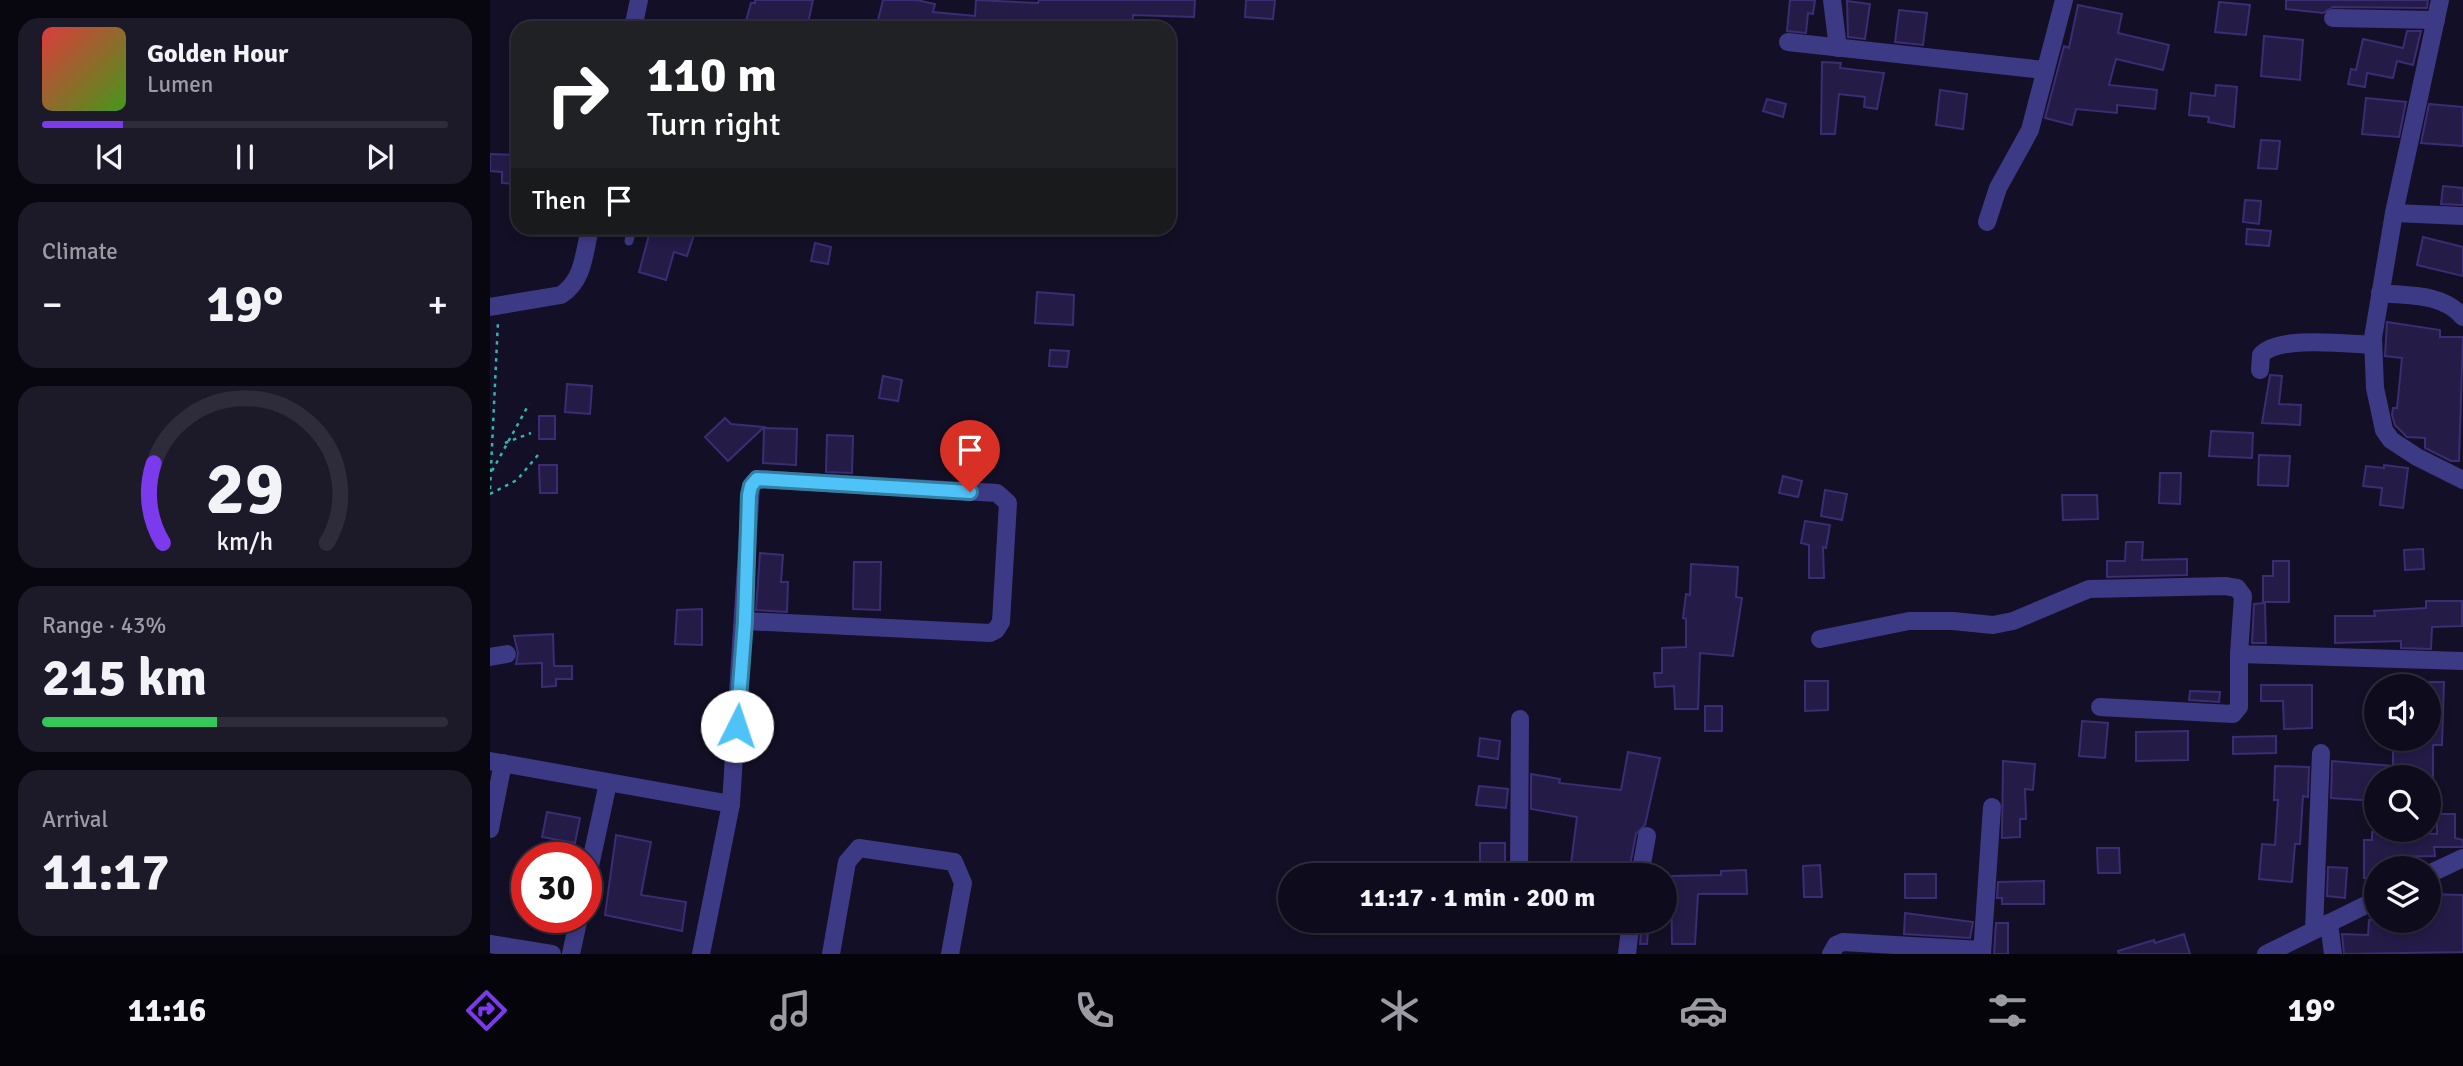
<!DOCTYPE html>
<html lang="en">
<head>
<meta charset="utf-8">
<style>
  body { margin:0; font-family:Signika,sans-serif; background:#1c1929; color:#f1f3f6; height:100vh; display:flex; flex-direction:column; font-size:26px; white-space:nowrap }
  * { box-sizing:border-box; margin:0 }
  p { font-size:23px; color:#9b9ba3 }
  .icon { flex:none; width:38px; height:38px; fill:none; stroke:currentColor; stroke-width:2; stroke-linecap:round; stroke-linejoin:round }
  .map { position:relative; flex:1; overflow:hidden }
  .details { display:flex; flex-direction:column; gap:18px; padding:18px; background:#08060f; width:490px }
  .details>* { flex:none }
  .top-card { position:absolute; left:21px; top:21px; width:665px; height:214px; border-radius:21px; box-shadow:0 4px 10px #0003,0 0 0 2px #2e2b3b; background:#202124; color:#fff; overflow:hidden }
  .controls { position:absolute; left:1874px; top:674px; display:grid; gap:14px }
  .controls a { display:grid; place-items:center; width:77px; height:77px; border-radius:50%; background:#0e0b1c; box-shadow:0 4px 10px #0003,0 0 0 2px #2e2b3b; font-size:35px }
  .speed { position:absolute; left:21px; top:842px; display:flex; gap:14px; font-size:35px; font-weight:700; text-align:center }
  .speed>* { display:grid; place-content:center; width:91px; height:91px; border-radius:50%; background:#0e0b1c; box-shadow:0 4px 10px #0003,0 0 0 2px #2e2b3b; line-height:1 }
  .speed .limit { border:10px solid #d22; background:#fff; color:#111 }
  .pin { position:absolute; display:grid; place-items:center; width:60px; height:60px; color:#fff; margin:-72px -30px; border-radius:50% 50% 50% 0; rotate:-45deg; box-shadow:0 0 7px #0007 }
  .pin .icon { rotate:45deg }
  .me { position:absolute; width:77px; margin:-38px; rotate:4deg; stroke-linejoin:round; filter:drop-shadow(0 0 5px #0008) }
  .turn { display:flex; align-items:center; gap:24px; height:147px; padding:0 21px; font-size:32px }
  .turn .icon { width:91px; height:91px; stroke-width:2.5 }
  .turn b { display:block; font-size:49px; line-height:60px }
  .then { display:flex; align-items:center; height:66px; padding:0 21px; background:#0003; gap:14px; font-size:26px }
  .big { font-size:52px; font-weight:700; line-height:1.1 }
  .details .card { flex:1; display:flex; flex-direction:column; justify-content:center; gap:10px; min-width:0; padding:0 24px; border-radius:21px; background:#1c1929 }
  .details .dial { align-items:center; gap:0 }
  .dial svg { height:182px; overflow:visible; fill:none; stroke:#2e2b3b; stroke-width:7; stroke-linecap:round; text-anchor:middle }
  .dial text { fill:#f1f3f6; stroke:none }
  .song { display:flex; align-items:center; gap:21px }
  .cover { width:84px; height:84px; border-radius:10px; background:linear-gradient(135deg,hsl(0 70% 55%),hsl(100 70% 35%)) }
  .played { height:7px; border-radius:4px; background:linear-gradient(90deg,#7c3aed 20%,#2e2b3b 20%) }
  .keys { display:flex; justify-content:space-around; direction:ltr }
  .heat { display:flex; justify-content:space-between; align-items:center; font-size:38px; direction:ltr }
  .charge { height:10px; border-radius:5px; background:linear-gradient(90deg,#34c759 43%,#2e2b3b 0) }
  .trip { position:absolute; left:788px; top:863px; width:399px; height:70px; border-radius:35px; background:#0e0b1c; box-shadow:0 4px 10px #0003,0 0 0 2px #2e2b3b; font-weight:700; line-height:70px; text-align:center }
  .menu { display:flex; height:112px; justify-content:space-around; align-items:center; background:#06040b; color:#9b9ba3 }
  .menu .icon { width:49px; height:49px }
  .menu .current { color:#7c3aed }
  .menu b { font-size:32px; color:#f1f3f6 }
  main { display:flex; flex:1; min-height:0 }
  .map>svg:first-child { display:block }
  .building { fill:#241b47; stroke:#3b2d73; stroke-width:2 }
  .lines { fill:none; stroke-linecap:round; stroke-linejoin:round }
  .path { stroke:#2fb8b0; stroke-width:2.5; stroke-dasharray:3.5 5; stroke-linecap:butt }
  .service { stroke:#3d3a85; stroke-width:9 }
  .minor { stroke:#3d3a85; stroke-width:18 }
  .tertiary { stroke:#3d3a85; stroke-width:18 }
  .route-casing { stroke:#337fa1; stroke-width:18 }
  .route { stroke:#4fc3f7; stroke-width:12 }
</style>
</head>
<body>
<main>
<section class="details">
<div class="card">
<div class="song"><i class="cover"></i><div><b>Golden Hour</b><p>Lumen</p></div></div>
<div class="played"></div>
<div class="keys"><svg class="icon" aria-label="previous" viewBox="0 0 24 24"><path d="M18 5L8 12l10 7zM5 5v14"/></svg><svg class="icon" aria-label="pause" viewBox="0 0 24 24"><path d="M8 5v14M16 5v14"/></svg><svg class="icon" aria-label="next" viewBox="0 0 24 24"><path d="M6 5l10 7-10 7zM19 5v14"/></svg></div>
</div>
<div class="card"><p>Climate</p>
<div class="heat"><a>−</a><b class="big">19°</b><a>+</a></div>
</div>
<div class="card dial"><svg viewBox="0 0 100 80">
<path d="M14 69A42 42 0 1 1 86 69"/>
<path d="M14 69A42 42 0 0 1 10 34" stroke="#7c3aed"/>
<text x="50" y="56" font-size="32" font-weight="700">29</text>
<text x="50" y="72" font-size="11">km/h</text>
</svg></div>
<div class="card"><p>Range · 43%</p><b class="big">215 km</b><div class="charge"></div></div>
<div class="card"><p>Arrival</p><b class="big">11:17</b></div>
</section>
<div class="map">
<svg width="1973" height="954" viewBox="0 0 1973 954">
  <rect width="100%" height="100%" fill="#130f26"/>
  <g class="building">
    <path d="M 265,0 L 323,0 L 317,28 L 296,23 L 295,28 L 254,28 L 261,3 L 265,3 Z"/>
    <path d="M 393,0 L 426,0 L 445,4 L 443,12 L 485,16 L 486,0 L 548,3 L 549,0 L 705,0 L 704,17 L 643,15 L 642,28 L 593,28 L 593,23 L 568,21 L 568,28 L 386,28 Z"/>
    <path d="M 756,0 L 785,0 L 783,19 L 755,17 Z"/>
    <path d="M 1300,0 L 1325,0 L 1323,14 L 1318,13 L 1316,33 L 1297,31 Z"/>
    <path d="M 1796,0 L 1938,0 L 1937,8 L 1843,7 L 1833,13 L 1796,9 Z"/>
    <path d="M 1357,1 L 1380,4 L 1375,39 L 1358,37 Z"/>
    <path d="M 1729,2 L 1760,5 L 1756,35 L 1725,32 Z"/>
    <path d="M 1588,5 L 1632,14 L 1628,33 L 1679,45 L 1673,70 L 1626,59 L 1619,85 L 1667,90 L 1665,109 L 1627,105 L 1627,113 L 1586,109 L 1582,125 L 1555,118 L 1574,46 L 1579,48 Z"/>
    <path d="M 1409,10 L 1437,13 L 1433,45 L 1405,42 Z"/>
    <path d="M 1917,31 L 1931,31 L 1923,65 L 1907,61 L 1903,78 L 1877,73 L 1875,87 L 1858,84 L 1861,69 L 1866,70 L 1873,39 L 1913,48 Z"/>
    <path d="M 1774,36 L 1813,40 L 1810,80 L 1771,76 Z"/>
    <path d="M 1332,62 L 1351,63 L 1350,68 L 1394,73 L 1387,109 L 1374,107 L 1375,97 L 1349,94 L 1345,134 L 1331,134 Z"/>
    <path d="M 1726,85 L 1747,87 L 1744,127 L 1718,122 L 1719,117 L 1699,115 L 1701,93 L 1725,96 Z"/>
    <path d="M 1450,90 L 1477,94 L 1473,129 L 1446,125 Z"/>
    <path d="M 1876,98 L 1916,102 L 1909,137 L 1872,134 Z"/>
    <path d="M 1277,99 L 1296,104 L 1293,117 L 1273,111 Z"/>
    <path d="M 1939,104 L 1973,107 L 1973,146 L 1931,143 Z"/>
    <path d="M 1771,140 L 1790,141 L 1787,169 L 1768,168 Z"/>
    <path d="M 0,154 L 28,155 L 28,184 L 12,183 L 12,172 L 0,171 Z"/>
    <path d="M 1953,186 L 1973,188 L 1973,205 L 1951,204 Z"/>
    <path d="M 1755,200 L 1771,201 L 1769,224 L 1753,222 Z"/>
    <path d="M 161,228 L 192,228 L 205,232 L 197,256 L 184,252 L 176,280 L 149,272 Z"/>
    <path d="M 1757,229 L 1781,231 L 1779,246 L 1756,244 Z"/>
    <path d="M 1933,237 L 1973,247 L 1973,276 L 1927,265 Z"/>
    <path d="M 325,243 L 341,247 L 338,264 L 321,261 Z"/>
    <path d="M 547,292 L 584,295 L 583,325 L 545,323 Z"/>
    <path d="M 1897,322 L 1950,330 L 1950,337 L 1973,337 L 1969,461 L 1961,461 L 1935,448 L 1935,438 L 1917,437 L 1905,425 L 1902,415 L 1903,408 L 1907,408 L 1912,358 L 1895,356 Z"/>
    <path d="M 560,350 L 579,351 L 577,367 L 559,366 Z"/>
    <path d="M 1780,375 L 1792,376 L 1789,404 L 1811,405 L 1810,425 L 1772,423 Z"/>
    <path d="M 393,376 L 412,380 L 408,401 L 389,398 Z"/>
    <path d="M 77,384 L 102,386 L 100,414 L 75,412 Z"/>
    <rect x="49" y="416" width="16" height="23"/>
    <path d="M 235,418 L 241,424 L 274,427 L 238,461 L 215,437 Z"/>
    <path d="M 274,428 L 307,429 L 306,465 L 273,463 Z"/>
    <path d="M 1721,431 L 1763,433 L 1762,458 L 1719,456 Z"/>
    <path d="M 337,435 L 363,436 L 362,473 L 336,472 Z"/>
    <path d="M 1769,455 L 1800,456 L 1798,486 L 1768,485 Z"/>
    <path d="M 49,465 L 67,465 L 67,493 L 50,493 Z"/>
    <path d="M 1894,465 L 1918,468 L 1913,508 L 1890,505 L 1892,488 L 1873,486 L 1876,466 L 1894,468 Z"/>
    <path d="M 1670,473 L 1691,473 L 1690,504 L 1669,503 Z"/>
    <path d="M 1293,476 L 1312,481 L 1308,497 L 1289,493 Z"/>
    <path d="M 1335,490 L 1357,494 L 1352,520 L 1331,516 Z"/>
    <path d="M 1572,495 L 1607,495 L 1608,519 L 1573,520 Z"/>
    <path d="M 1315,521 L 1340,525 L 1336,548 L 1333,547 L 1334,578 L 1319,578 L 1319,545 L 1311,543 Z"/>
    <path d="M 1636,542 L 1653,542 L 1652,560 L 1697,559 L 1697,575 L 1617,577 L 1617,561 L 1635,561 Z"/>
    <path d="M 1933,549 L 1934,569 L 1915,570 L 1914,550 Z"/>
    <path d="M 270,553 L 293,555 L 291,582 L 298,582 L 297,612 L 266,610 Z"/>
    <path d="M 1783,561 L 1799,561 L 1799,602 L 1773,602 L 1773,576 L 1783,576 Z"/>
    <path d="M 364,562 L 391,562 L 390,610 L 363,609 Z"/>
    <path d="M 1201,564 L 1248,567 L 1246,597 L 1252,598 L 1243,656 L 1210,653 L 1208,709 L 1185,709 L 1184,686 L 1165,687 L 1164,673 L 1172,673 L 1172,648 L 1196,647 L 1196,619 L 1193,618 L 1196,594 L 1200,595 Z"/>
    <path d="M 1936,601 L 1972,601 L 1972,626 L 1942,627 L 1941,649 L 1911,648 L 1911,641 L 1845,643 L 1845,616 L 1885,616 L 1884,611 L 1936,608 Z"/>
    <path d="M 1775,603 L 1776,643 L 1762,643 L 1764,604 Z"/>
    <path d="M 212,609 L 212,645 L 185,644 L 187,610 Z"/>
    <path d="M 63,634 L 64,666 L 82,666 L 82,679 L 66,679 L 66,686 L 52,687 L 52,663 L 26,664 L 28,653 L 24,636 Z"/>
    <path d="M 1315,681 L 1338,681 L 1338,710 L 1315,711 Z"/>
    <path d="M 1939,682 L 1954,682 L 1952,745 L 1943,745 L 1943,777 L 1886,777 L 1886,801 L 1841,798 L 1842,761 L 1903,766 L 1903,738 L 1939,738 Z"/>
    <path d="M 1771,685 L 1822,685 L 1822,728 L 1794,729 L 1793,701 L 1771,701 Z"/>
    <path d="M 1700,691 L 1730,692 L 1729,702 L 1699,700 Z"/>
    <rect x="1215" y="706" width="17" height="25"/>
    <path d="M 1592,721 L 1618,723 L 1615,758 L 1589,756 Z"/>
    <path d="M 1698,731 L 1698,760 L 1646,761 L 1646,732 Z"/>
    <path d="M 1786,736 L 1786,753 L 1743,754 L 1743,737 Z"/>
    <path d="M 990,738 L 1010,741 L 1008,759 L 988,756 Z"/>
    <path d="M 1138,752 L 1170,758 L 1155,825 L 1146,834 L 1139,871 L 1081,864 L 1087,817 L 1041,809 L 1041,774 L 1070,779 L 1069,783 L 1131,790 Z"/>
    <path d="M 1513,761 L 1545,764 L 1543,790 L 1535,789 L 1536,819 L 1530,819 L 1530,837 L 1512,838 Z"/>
    <path d="M 1785,766 L 1819,767 L 1818,797 L 1813,796 L 1810,844 L 1805,844 L 1802,882 L 1769,879 L 1772,844 L 1785,845 L 1788,800 L 1784,800 Z"/>
    <path d="M 989,786 L 1018,789 L 1016,808 L 986,805 Z"/>
    <path d="M 57,812 L 90,818 L 85,843 L 52,837 Z"/>
    <path d="M 1947,814 L 1965,814 L 1965,838 L 1973,840 L 1973,847 L 1944,847 L 1945,856 L 1902,857 L 1902,868 L 1886,868 L 1886,878 L 1874,878 L 1874,840 L 1882,840 L 1882,832 L 1947,834 Z"/>
    <path d="M 126,835 L 161,842 L 151,895 L 196,902 L 192,931 L 115,915 Z"/>
    <path d="M 990,843 L 1015,843 L 1015,873 L 990,874 Z"/>
    <path d="M 1607,848 L 1629,848 L 1630,873 L 1608,873 Z"/>
    <path d="M 1330,865 L 1332,897 L 1314,897 L 1313,866 Z"/>
    <path d="M 1838,867 L 1857,868 L 1855,898 L 1837,896 Z"/>
    <path d="M 1256,870 L 1257,894 L 1208,894 L 1205,944 L 1182,944 L 1181,876 L 1231,875 L 1231,871 Z"/>
    <rect x="1415" y="874" width="31" height="24"/>
    <path d="M 1554,881 L 1554,904 L 1512,904 L 1512,898 L 1507,898 L 1508,882 Z"/>
    <path d="M 1939,894 L 1973,895 L 1973,952 L 1854,954 L 1852,934 L 1878,935 L 1879,920 L 1939,920 Z"/>
    <path d="M 1415,913 L 1483,922 L 1480,938 L 1414,934 Z"/>
    <path d="M 1152,920 L 1159,920 L 1157,944 L 1150,944 Z"/>
    <path d="M 1506,923 L 1518,923 L 1518,954 L 1504,954 Z"/>
    <path d="M 1694,934 L 1700,954 L 1629,954 L 1628,951 L 1664,940 L 1665,943 Z"/>
  </g>
  <g class="lines">
    <g class="path">
      <path d="M 15,443 L 41,433"/>
      <path d="M 2,471 L 39,404"/>
      <path d="M 0,489 L 8,321"/>
      <path d="M 0,494 L 27,480 L 48,455"/>
    </g>
    <path class="service" d="M 139,241 L 142,228"/>
    <g class="minor">
      <path d="M 1342,0 L 1348,48"/>
      <path d="M 1950,0 L 1904,213 L 1883,338 L 1885,388 L 1894,430 L 1901,440 L 1927,457 L 1973,480"/>
      <path d="M 1843,18 L 1946,20"/>
      <path d="M 143,28 L 149,0"/>
      <path d="M 1298,42 L 1554,70"/>
      <path d="M 1904,213 L 1973,216"/>
      <path d="M 1497,222 L 1508,188 L 1540,130 L 1574,0"/>
      <path d="M 1890,293 C 1920,296 1952,293 1973,317"/>
      <path d="M 0,307 L 71,295 C 94,280 94,253 100,228"/>
      <path d="M 1770,370 L 1771,355 C 1788,335 1857,344 1883,345"/>
      <path d="M 1330,639 L 1419,621 L 1463,621 L 1503,625 L 1523,621 L 1599,589 L 1735,586 L 1747,588 L 1753,596 L 1749,654 L 1973,661"/>
      <path d="M 0,657 L 17,654"/>
      <path d="M 1610,707 L 1743,714 L 1749,707 L 1749,654"/>
      <path d="M 0,761 L 241,804"/>
      <path d="M 0,829 L 13,763"/>
      <path d="M 1029,875 L 1030,719"/>
      <path d="M 1150,875 L 1157,836"/>
      <path d="M 96,884 L 118,783"/>
      <path d="M 1115,920 L 1141,922"/>
      <path d="M 1839,923 L 1843,954"/>
      <path d="M 1824,930 L 1831,753"/>
      <path d="M 0,944 L 62,954"/>
      <path d="M 81,954 L 89,917"/>
      <path d="M 211,954 L 241,804 L 261,486 L 267,479 L 507,493 L 518,503 L 511,622 L 506,630 L 500,633 L 255,621"/>
      <path d="M 341,954 L 357,862 L 369,848 L 464,862 L 473,883 L 460,954"/>
      <path d="M 1137,954 L 1141,920"/>
      <path d="M 1341,954 L 1346,945 L 1353,942 L 1492,950"/>
      <path d="M 1492,954 L 1502,807"/>
    </g>
    <g class="tertiary">
      <path d="M 1939,874 L 1973,858"/>
      <path d="M 1776,954 L 1886,900"/>
    </g>
  </g>
  <g class="lines">
    <defs>
      <path id="route" d="M 247,726 L 255,621 L 259,495 L 261,486 L 267,479 L 480,492"/>
    </defs>
    <use href="#route" class="route-casing"/>
    <use href="#route" class="route"/>
  </g>
</svg>
<div class="controls">
<a><svg class="icon" aria-label="sound" viewBox="0 0 24 24"><path d="M4 9h4l5-4v14l-5-4H4zM17 9q2 3 0 6"/></svg></a>
<a><svg class="icon" aria-label="search" viewBox="0 0 24 24"><circle cx="10" cy="10" r="6"/><path d="M15 15l6 6"/></svg></a>
<a><svg class="icon" aria-label="layers" viewBox="0 0 24 24"><path d="M12 4l9 5-9 5-9-5zM3 14l9 5 9-5"/></svg></a>
</div>
<div class="speed"><div class="limit">30</div></div>
<div class="pin" style="left:480px;top:492px;background:#d93025"><svg class="icon" aria-label="arrive" viewBox="0 0 24 24"><path d="M6 21V4h12l-3 4 3 4H6"/></svg></div>
<svg class="me" style="left:247px;top:726px" viewBox="-20 -20 40 40"><circle r="19" fill="#fff"/><path d="M0-13L10 11 0 6-10 11z" fill="#4fc3f7"/></svg>
<div class="trip">11:17 · 1 min · 200 m</div>
<div class="top-card">
<div class="turn"><svg class="icon" aria-label="right" viewBox="0 0 24 24"><path d="M7 20v-9h11M14 6l5 5-5 5"/></svg><div><b>110 m</b>Turn right</div></div>
<div class="then">Then<svg class="icon" aria-label="arrive" viewBox="0 0 24 24"><path d="M6 21V4h12l-3 4 3 4H6"/></svg></div>
</div>
</div>
</main>
<nav class="menu">
<b>11:16</b>
<svg class="icon current" aria-label="directions" viewBox="0 0 24 24"><path d="M12 3l9 9-9 9-9-9zM9 14v-3h6M13 9l2 2-2 2"/></svg>
<svg class="icon" aria-label="music" viewBox="0 0 24 24"><path d="M9 18V5l10-2v13"/><circle cx="6" cy="18" r="3"/><circle cx="16" cy="16" r="3"/></svg>
<svg class="icon" aria-label="phone" viewBox="0 0 24 24"><path d="M5 4h4l2 5-3 2q2 4 5 5l2-3 5 2v4C11 20 4 13 5 4z"/></svg>
<svg class="icon" aria-label="climate" viewBox="0 0 24 24"><path d="M12 3v18M4 7l16 10M4 17L20 7"/></svg>
<svg class="icon" aria-label="car" viewBox="0 0 24 24"><path d="M5 17H2v-5l4-1 3-4h7l3 4 3 1v5h-3M9 17h6M6 11h13"/><circle cx="7" cy="17" r="2"/><circle cx="17" cy="17" r="2"/></svg>
<svg class="icon" aria-label="filters" viewBox="0 0 24 24"><path d="M4 7h16M4 17h16"/><circle cx="9" cy="7" r="2"/><circle cx="15" cy="17" r="2"/></svg>
<b>19°</b>
</nav>
</body>
</html>
